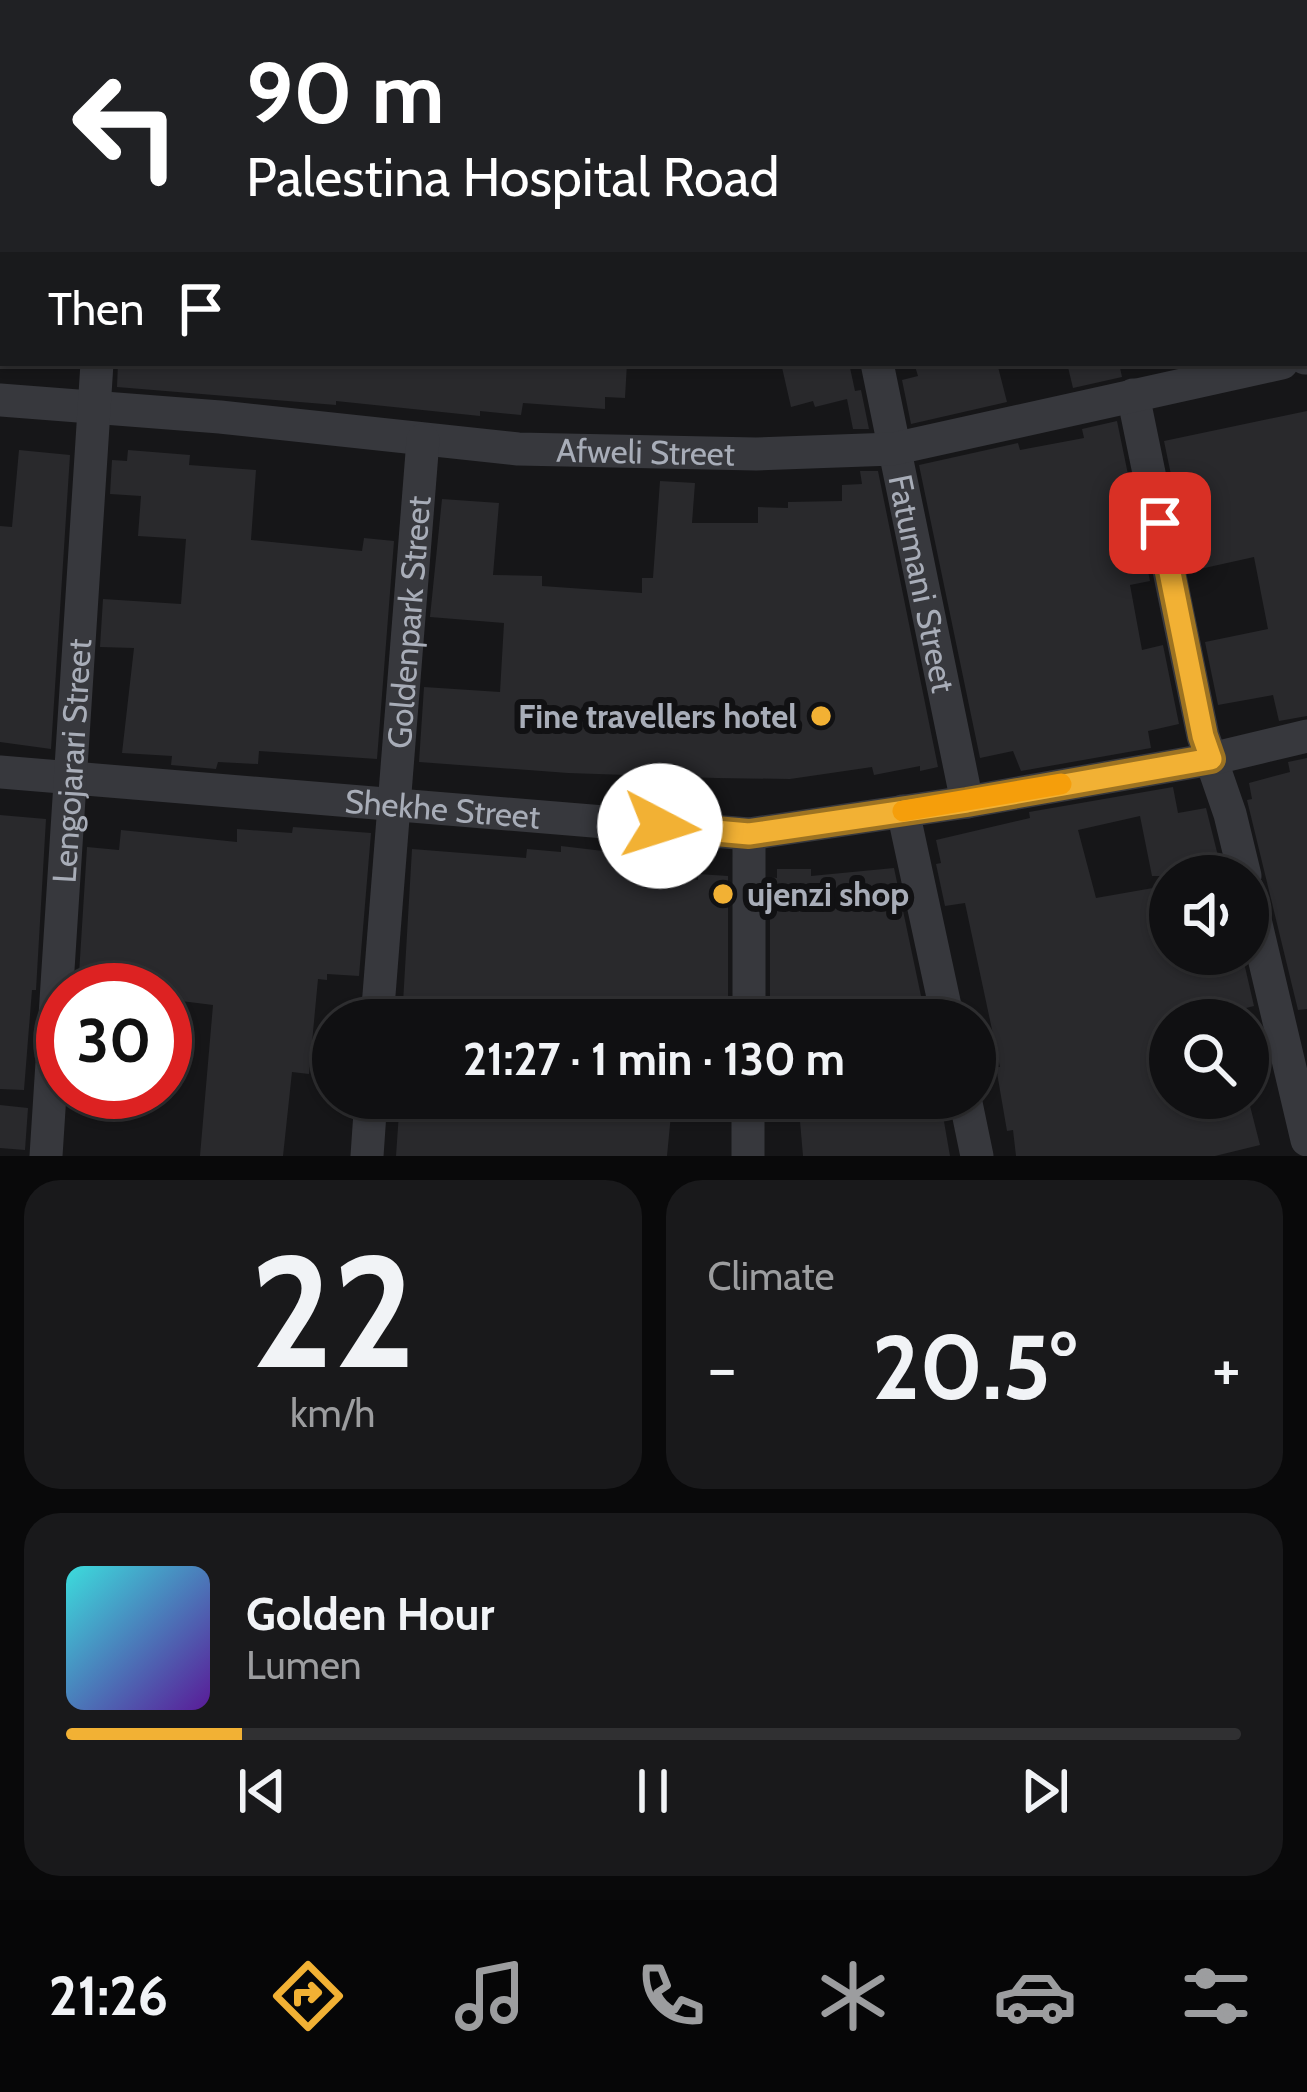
<!DOCTYPE html>
<html lang="en">
<head>
<meta charset="utf-8">
<style>
  body { margin:0; font-family:Cabin,sans-serif; background:#19191b; color:#f1f3f6; height:100vh; display:flex; flex-direction:column; font-size:45px; white-space:nowrap }
  * { box-sizing:border-box; margin:0 }
  p { font-size:39px; color:#9c9d9f }
  .icon { flex:none; width:66px; height:66px; fill:none; stroke:currentColor; stroke-width:2; stroke-linecap:round; stroke-linejoin:round }
  .map { position:relative; height:1156px; overflow:hidden }
  .details { display:flex; flex-direction:column; gap:24px; padding:24px; background:#09090a; flex:1 }
  .details>* { flex:none }
  .banner { position:absolute; left:0px; top:0px; width:1308px; height:366px; box-shadow:0 3px 9px #0004,0 0 0 3px #303032; background:#202124; color:#fff; overflow:hidden }
  .fabs { position:absolute; left:1149px; top:855px; display:grid; gap:24px }
  .fabs a { display:grid; place-items:center; width:120px; height:120px; border-radius:50%; background:#101012; box-shadow:0 3px 9px #0004,0 0 0 3px #303032; font-size:60px }
  .speed { position:absolute; left:36px; top:963px; display:flex; gap:24px; font-size:60px; font-weight:700; text-align:center }
  .speed>* { display:grid; place-content:center; width:156px; height:156px; border-radius:50%; background:#101012; box-shadow:0 3px 9px #0004,0 0 0 3px #303032; line-height:1 }
  .speed .limit { border:18px solid #d22; background:#fff; color:#111 }
  .pin { position:absolute; display:grid; place-items:center; width:102px; height:102px; color:#fff; margin:-51px; border-radius:24px; box-shadow:0 6px 18px #0006 }
  .me { position:absolute; width:132px; margin:-66px; rotate:95deg; stroke-linejoin:round; filter:drop-shadow(0 0 9px #0008) }
  .turn { display:flex; align-items:center; gap:42px; height:252px; padding:0 48px; font-size:54px }
  .turn .icon { width:156px; height:156px; stroke-width:2.5 }
  .turn b { display:block; font-size:84px; line-height:102px }
  .then { display:flex; align-items:center; height:114px; padding:0 48px; background:#0003; gap:24px; font-size:45px }
  .big { font-size:90px; font-weight:700; line-height:1.1 }
  .details .widget { flex:1; display:flex; flex-direction:column; justify-content:center; gap:18px; min-width:0; padding:0 42px; border-radius:36px; background:#19191b }
  .details .dial { align-items:center; gap:0 }
  .dial b { font-size:156px; line-height:1 }
  .song { display:flex; align-items:center; gap:36px }
  .cover { width:144px; height:144px; border-radius:18px; background:linear-gradient(135deg,hsl(180 70% 55%),hsl(270 70% 35%)) }
  .played { height:12px; border-radius:6px; background:linear-gradient(90deg,#f2b134 15%,#303032 15%) }
  .keys { display:flex; justify-content:space-around; direction:ltr }
  .heat { display:flex; justify-content:space-between; align-items:center; font-size:66px; direction:ltr }
  .details .tiles { flex:1; display:grid; gap:24px; grid-template-columns:1fr 1fr }
  .widget:last-child { grid-column:span 2 }
  .trip { position:absolute; left:312px; top:999px; width:684px; height:120px; border-radius:60px; background:#101012; box-shadow:0 3px 9px #0004,0 0 0 3px #303032; font-weight:700; line-height:120px; text-align:center }
  .tab-bar { display:flex; height:192px; justify-content:space-around; align-items:center; background:#060607; color:#9c9d9f }
  .tab-bar .icon { width:84px; height:84px }
  .tab-bar .on { color:#f2b134 }
  .tab-bar b { font-size:54px; color:#f1f3f6 }
  .map>svg:first-child { display:block }
  .building { fill:#29292c }
  .lines { fill:none; stroke-linecap:round; stroke-linejoin:round }
  .street { stroke:#37383d; stroke-width:33 }
  .route-casing { stroke:#9d7322; stroke-width:30 }
  .route { stroke:#f2b134; stroke-width:21 }
  .slow { stroke:#f59e0b; stroke-width:21 }
  .poi-dot { fill:#f2b134; stroke:#111113; stroke-width:4.5 }
  .labels { text-anchor:middle; stroke-width:12; stroke-linejoin:round; paint-order:stroke }
  .street-label { font-size:33px; fill:#a8adb8; stroke:#111113 }
  .poi-label { font-size:33px; font-weight:bold; fill:#a8adb8; stroke:#111113; text-anchor:end }
</style>
</head>
<body>
<div class="map">
<svg width="1307" height="1156" viewBox="0 0 1307 1156">
  <rect width="100%" height="100%" fill="#161618"/>
  <g class="building">
    <path d="M 118,363 L 627,363 L 625,398 L 605,397 L 605,409 L 523,403 L 521,415 L 480,411 L 480,416 L 336,401 L 336,405 L 117,387 Z"/>
    <path d="M 781,363 L 849,363 L 855,391 L 861,390 L 869,429 L 853,429 L 847,399 L 815,407 L 813,401 L 791,407 Z"/>
    <path d="M 914,363 L 997,363 L 1007,402 L 911,424 L 902,380 L 918,376 Z"/>
    <path d="M 1067,363 L 1119,363 L 1122,377 L 1073,388 Z"/>
    <path d="M 1307,411 L 1307,716 L 1279,721 L 1273,695 L 1218,705 L 1205,642 L 1268,629 L 1254,557 L 1191,571 L 1164,441 Z"/>
    <path d="M 1117,421 L 1150,581 L 1130,585 L 1142,650 L 1163,645 L 1179,724 L 1148,731 L 1151,748 L 1021,771 L 1013,751 L 980,758 L 919,465 L 1018,443 L 1020,450 L 1084,438 L 1082,429 Z"/>
    <path d="M 19,450 L 70,455 L 51,749 L 0,742 L 0,526 L 12,527 Z"/>
    <path d="M 128,450 L 190,455 L 189,465 L 256,470 L 251,540 L 362,551 L 364,538 L 394,541 L 377,759 L 259,751 L 258,764 L 218,762 L 216,769 L 171,765 L 172,756 L 122,753 L 134,648 L 100,647 L 103,599 L 181,604 L 186,539 L 138,536 L 141,496 L 110,494 L 112,460 L 127,461 Z"/>
    <path d="M 860,471 L 878,471 L 938,767 L 920,771 L 920,766 L 874,775 L 872,767 L 790,779 L 716,778 L 568,773 L 419,762 L 424,687 L 500,692 L 504,623 L 430,617 L 442,499 L 499,503 L 493,575 L 542,576 L 542,586 L 642,593 L 642,578 L 653,578 L 660,481 L 695,483 L 692,523 L 758,523 L 758,507 L 788,508 L 788,502 L 842,501 L 842,485 L 862,484 Z"/>
    <path d="M 1307,758 L 1307,1009 L 1298,1010 L 1247,800 L 1252,799 L 1249,783 L 1290,772 L 1288,762 Z"/>
    <path d="M 1173,787 L 1178,813 L 1206,808 L 1223,876 L 1152,876 L 1140,816 L 1078,830 L 1096,898 L 1170,885 L 1170,954 L 1242,954 L 1254,1006 L 1246,1008 L 1249,1020 L 1170,1020 L 1170,1098 L 1248,1098 L 1260,1145 L 1215,1156 L 1016,1156 L 1013,1130 L 1007,1131 L 996,1067 L 1000,1067 L 965,903 L 945,906 L 936,864 L 941,863 L 936,840 L 1030,818 L 1029,812 Z"/>
    <path d="M 0,815 L 46,819 L 36,990 L 32,990 L 24,1090 L 0,1089 Z"/>
    <path d="M 293,827 L 371,833 L 359,976 L 327,974 L 327,980 L 318,979 L 309,1074 L 292,1072 L 283,1156 L 200,1156 L 213,1005 L 165,999 L 165,990 L 78,990 L 87,847 L 119,850 L 121,830 L 237,842 L 237,829 L 292,833 Z"/>
    <path d="M 561,846 L 620,853 L 618,871 L 698,880 L 698,874 L 728,876 L 728,1002 L 722,1002 L 721,1020 L 402,1020 L 412,849 L 526,858 L 527,849 L 561,852 Z"/>
    <path d="M 894,868 L 921,996 L 907,998 L 909,1020 L 791,1020 L 790,1002 L 770,1002 L 770,877 L 777,878 L 777,869 L 811,869 L 811,876 Z"/>
    <path d="M 400,1098 L 660,1098 L 660,1103 L 672,1104 L 667,1156 L 396,1156 Z"/>
    <path d="M 798,1098 L 858,1098 L 860,1117 L 892,1111 L 893,1119 L 942,1110 L 950,1156 L 803,1156 Z"/>
    <path d="M 0,1105 L 28,1108 L 25,1150 L 0,1148 Z"/>
  </g>
  <g class="lines">
    <g class="street">
      <path d="M 856,0 L 857,3"/>
      <path d="M 131,3 L 131,0"/>
      <path d="M 1305,15 L 1307,14"/>
      <path d="M 0,43 L 3,43"/>
      <path d="M 1305,358 L 1307,358"/>
      <path id="s1" d="M 877,363 L 967,802"/>
      <path d="M 1133,395 L 1203,736 L 1230,814 L 1245,876"/>
      <path id="s2" d="M 0,400 L 220,417 L 518,449 L 756,454 L 893,449 L 1282,363"/>
      <path id="s3" d="M 0,772 L 749,834 L 967,802 L 1211,759 L 1307,736"/>
      <path d="M 903,811 L 948,1020"/>
      <path d="M 1248,890 L 1307,1140"/>
      <path id="s4" d="M 377,1020 L 423,440"/>
      <path d="M 749,1020 L 749,834"/>
      <path d="M 965,1098 L 977,1156"/>
      <path id="s5" d="M 46,1156 L 97,363"/>
      <path d="M 367,1156 L 371,1098"/>
      <path d="M 748,1156 L 748,1098"/>
    </g>
  </g>
  <g class="lines">
    <defs>
      <path id="route" d="M 660,826 L 749,834 L 967,802 L 1211,759 L 1203,736 L 1160,523"/>
    </defs>
    <use href="#route" class="route-casing"/>
    <use href="#route" class="route"/>
    <path class="slow" d="M 903,811 L 1061,784"/>
  </g>
  <g class="poi-dot">
    <circle cx="821" cy="716" r="12"/>
    <circle cx="723" cy="894" r="12"/>
  </g>
  <g class="labels">
    <g class="street-label">
      <text dy="12" stroke="none"><textPath href="#s2" startOffset="648">Afweli Street</textPath></text>
      <text dy="12" stroke="none"><textPath href="#s1" startOffset="225">Fatumani Street</textPath></text>
      <text dy="12" stroke="none"><textPath href="#s4" startOffset="399">Goldenpark Street</textPath></text>
      <text dy="12" stroke="none"><textPath href="#s5" startOffset="396">Lengojarari Street</textPath></text>
      <text dy="12" stroke="none"><textPath href="#s3" startOffset="444">Shekhe Street</textPath></text>
    </g>
    <g class="poi-label">
      <text x="797" y="728">Fine travellers hotel</text>
      <text x="747" y="906" text-anchor="start">ujenzi shop</text>
    </g>
  </g>
</svg>
<div class="fabs">
<a><svg class="icon" aria-label="sound" viewBox="0 0 24 24"><path d="M4 9h4l5-4v14l-5-4H4zM17 9q2 3 0 6"/></svg></a>
<a><svg class="icon" aria-label="search" viewBox="0 0 24 24"><circle cx="10" cy="10" r="6"/><path d="M15 15l6 6"/></svg></a>
</div>
<div class="speed"><div class="limit">30</div></div>
<div class="pin" style="left:1160px;top:523px;background:#d93025"><svg class="icon" aria-label="arrive" viewBox="0 0 24 24"><path d="M6 21V4h12l-3 4 3 4H6"/></svg></div>
<svg class="me" style="left:660px;top:826px" viewBox="-20 -20 40 40"><circle r="19" fill="#fff"/><path d="M0-13L10 11 0 6-10 11z" fill="#f2b134"/></svg>
<div class="trip">21:27 · 1 min · 130 m</div>
<div class="banner">
<div class="turn"><svg class="icon" aria-label="left" viewBox="0 0 24 24"><path d="M17 20v-9H6M10 6l-5 5 5 5"/></svg><div><b>90 m</b>Palestina Hospital Road</div></div>
<div class="then">Then<svg class="icon" aria-label="arrive" viewBox="0 0 24 24"><path d="M6 21V4h12l-3 4 3 4H6"/></svg></div>
</div>
</div>
<section class="details">
<div class="tiles">
<div class="widget dial"><b>22</b><p>km/h</p></div>
<div class="widget"><p>Climate</p>
<div class="heat"><a>−</a><b class="big">20.5°</b><a>+</a></div>
</div>
<div class="widget">
<div class="song"><i class="cover"></i><div><b>Golden Hour</b><p>Lumen</p></div></div>
<div class="played"></div>
<div class="keys"><svg class="icon" aria-label="previous" viewBox="0 0 24 24"><path d="M18 5L8 12l10 7zM5 5v14"/></svg><svg class="icon" aria-label="pause" viewBox="0 0 24 24"><path d="M8 5v14M16 5v14"/></svg><svg class="icon" aria-label="next" viewBox="0 0 24 24"><path d="M6 5l10 7-10 7zM19 5v14"/></svg></div>
</div>
</div>
</section>
<nav class="tab-bar">
<b>21:26</b>
<svg class="icon on" aria-label="directions" viewBox="0 0 24 24"><path d="M12 3l9 9-9 9-9-9zM9 14v-3h6M13 9l2 2-2 2"/></svg>
<svg class="icon" aria-label="music" viewBox="0 0 24 24"><path d="M9 18V5l10-2v13"/><circle cx="6" cy="18" r="3"/><circle cx="16" cy="16" r="3"/></svg>
<svg class="icon" aria-label="phone" viewBox="0 0 24 24"><path d="M5 4h4l2 5-3 2q2 4 5 5l2-3 5 2v4C11 20 4 13 5 4z"/></svg>
<svg class="icon" aria-label="climate" viewBox="0 0 24 24"><path d="M12 3v18M4 7l16 10M4 17L20 7"/></svg>
<svg class="icon" aria-label="car" viewBox="0 0 24 24"><path d="M5 17H2v-5l4-1 3-4h7l3 4 3 1v5h-3M9 17h6M6 11h13"/><circle cx="7" cy="17" r="2"/><circle cx="17" cy="17" r="2"/></svg>
<svg class="icon" aria-label="filters" viewBox="0 0 24 24"><path d="M4 7h16M4 17h16"/><circle cx="9" cy="7" r="2"/><circle cx="15" cy="17" r="2"/></svg>
</nav>
</body>
</html>
